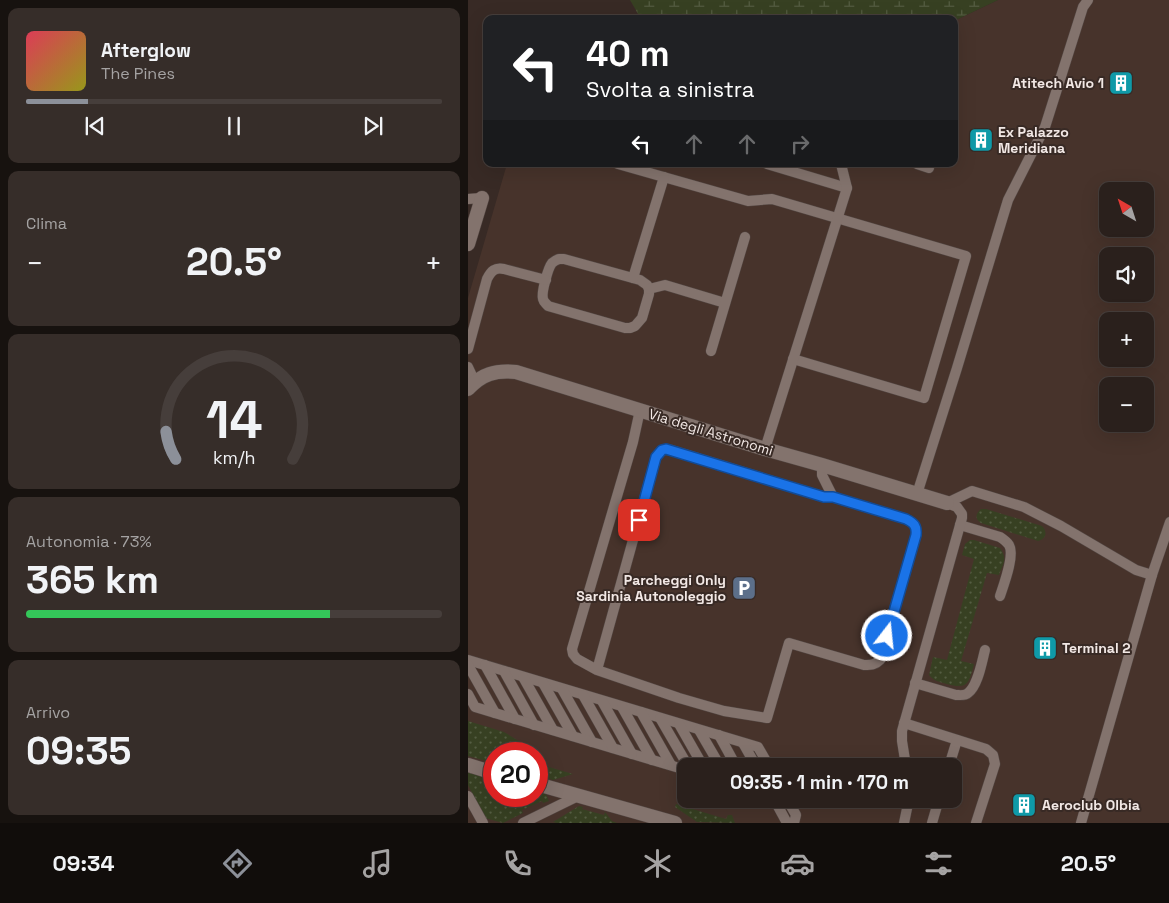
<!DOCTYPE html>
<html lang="it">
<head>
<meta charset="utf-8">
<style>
  body { margin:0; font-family:"Space Grotesk",sans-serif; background:#362d29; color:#f1f3f6; height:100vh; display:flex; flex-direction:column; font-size:19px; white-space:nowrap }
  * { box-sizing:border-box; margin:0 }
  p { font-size:16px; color:#a5a3a3 }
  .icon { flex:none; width:28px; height:28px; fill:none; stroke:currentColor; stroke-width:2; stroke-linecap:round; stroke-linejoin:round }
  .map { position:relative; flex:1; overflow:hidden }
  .drawer { display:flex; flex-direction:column; gap:8px; padding:8px; background:#17120f; width:468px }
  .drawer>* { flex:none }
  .top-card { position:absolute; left:15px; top:15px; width:475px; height:152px; border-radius:10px; box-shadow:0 5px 20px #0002,0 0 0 1px #463e3b; background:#202124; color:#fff; overflow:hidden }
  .needle { width:32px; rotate:321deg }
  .controls { position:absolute; left:631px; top:182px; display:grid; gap:10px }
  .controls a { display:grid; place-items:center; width:55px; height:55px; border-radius:10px; background:#2a201c; box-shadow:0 5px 20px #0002,0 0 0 1px #463e3b; font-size:25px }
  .speed { position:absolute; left:15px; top:742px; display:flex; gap:10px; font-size:25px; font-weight:700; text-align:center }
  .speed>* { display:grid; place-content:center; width:65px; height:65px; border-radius:50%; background:#2a201c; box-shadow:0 5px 20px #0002,0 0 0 1px #463e3b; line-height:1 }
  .speed .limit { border:8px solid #d22; background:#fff; color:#111 }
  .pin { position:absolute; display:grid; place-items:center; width:42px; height:42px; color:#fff; margin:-21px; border-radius:10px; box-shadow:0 2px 8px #0006 }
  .me { position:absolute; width:55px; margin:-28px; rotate:16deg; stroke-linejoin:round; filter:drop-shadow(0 0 4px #0008) }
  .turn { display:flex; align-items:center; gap:18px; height:105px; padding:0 20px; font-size:22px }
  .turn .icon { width:65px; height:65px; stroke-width:2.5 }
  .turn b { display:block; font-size:35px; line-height:42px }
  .lanes { display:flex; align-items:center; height:48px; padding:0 20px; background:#0003; justify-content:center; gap:25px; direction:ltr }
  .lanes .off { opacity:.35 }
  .big { font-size:38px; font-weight:700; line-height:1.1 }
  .drawer .tile { flex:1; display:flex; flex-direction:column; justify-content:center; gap:8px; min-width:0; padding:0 18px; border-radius:10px; background:#362d29 }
  .drawer .dial { align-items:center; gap:0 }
  .dial svg { height:130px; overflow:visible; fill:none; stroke:#463e3b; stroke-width:7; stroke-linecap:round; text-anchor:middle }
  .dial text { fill:#f1f3f6; stroke:none }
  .song { display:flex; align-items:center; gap:15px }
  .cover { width:60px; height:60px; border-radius:8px; background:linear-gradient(135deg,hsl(350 70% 55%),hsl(60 70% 35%)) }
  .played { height:5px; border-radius:2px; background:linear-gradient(90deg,#8c9099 15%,#463e3b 15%) }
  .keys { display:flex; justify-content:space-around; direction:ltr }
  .heat { display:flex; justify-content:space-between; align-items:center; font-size:28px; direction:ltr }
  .charge { height:8px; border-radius:4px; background:linear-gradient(90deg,#34c759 73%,#463e3b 0) }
  .trip { position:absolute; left:209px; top:758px; width:285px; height:50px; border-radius:10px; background:#2a201c; box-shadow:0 5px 20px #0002,0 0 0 1px #463e3b; font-weight:700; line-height:50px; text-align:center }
  .menu { display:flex; height:80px; justify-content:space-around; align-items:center; background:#110d0b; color:#a5a3a3 }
  .menu .icon { width:35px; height:35px }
  .menu .selected { color:#8c9099 }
  .menu b { font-size:22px; color:#f1f3f6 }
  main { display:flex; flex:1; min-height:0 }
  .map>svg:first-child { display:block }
  .built { fill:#47332b; fill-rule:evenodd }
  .green { fill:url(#green-dots) }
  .wetland { fill:url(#wetland-marsh) }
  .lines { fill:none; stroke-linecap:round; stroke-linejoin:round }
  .service-casing { stroke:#524642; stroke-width:11 }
  .minor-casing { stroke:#524642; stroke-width:15 }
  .tertiary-casing { stroke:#524642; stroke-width:15 }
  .service { stroke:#83736d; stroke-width:10 }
  .minor { stroke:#83736d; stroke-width:14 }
  .tertiary { stroke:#83736d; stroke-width:14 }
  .route-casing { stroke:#114b97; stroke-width:12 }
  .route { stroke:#1a73e8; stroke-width:9 }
  .labels { text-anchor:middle; stroke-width:4; stroke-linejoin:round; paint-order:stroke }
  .poi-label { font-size:14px; font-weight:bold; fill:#f2e8e5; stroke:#382a25; text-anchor:start }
  .street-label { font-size:14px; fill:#f2e8e5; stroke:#382a25 }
</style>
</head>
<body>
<main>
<section class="drawer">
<div class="tile">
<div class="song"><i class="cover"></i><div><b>Afterglow</b><p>The Pines</p></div></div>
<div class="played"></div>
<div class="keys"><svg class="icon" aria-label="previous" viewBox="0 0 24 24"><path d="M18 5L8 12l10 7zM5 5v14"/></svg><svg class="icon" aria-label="pause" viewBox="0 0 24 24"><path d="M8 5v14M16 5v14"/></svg><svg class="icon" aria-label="next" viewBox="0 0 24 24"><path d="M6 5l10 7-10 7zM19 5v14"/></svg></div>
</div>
<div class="tile"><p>Clima</p>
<div class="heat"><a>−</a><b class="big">20.5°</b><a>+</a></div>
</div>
<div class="tile dial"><svg viewBox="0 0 100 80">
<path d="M14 69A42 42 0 1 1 86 69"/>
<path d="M14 69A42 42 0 0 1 8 52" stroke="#8c9099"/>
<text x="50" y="56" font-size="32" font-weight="700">14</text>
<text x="50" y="72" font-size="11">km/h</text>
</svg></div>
<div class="tile"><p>Autonomia · 73%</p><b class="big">365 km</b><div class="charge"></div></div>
<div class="tile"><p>Arrivo</p><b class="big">09:35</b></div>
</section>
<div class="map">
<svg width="702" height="823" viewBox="0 0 702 823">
  <defs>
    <pattern id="green-dots" width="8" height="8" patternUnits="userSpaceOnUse" patternTransform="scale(1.25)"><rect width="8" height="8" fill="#374022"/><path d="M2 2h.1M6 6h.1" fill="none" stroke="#545c42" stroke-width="1.8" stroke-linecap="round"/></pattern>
    <pattern id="wetland-marsh" width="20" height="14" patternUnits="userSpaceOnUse" patternTransform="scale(1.25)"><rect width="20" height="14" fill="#374022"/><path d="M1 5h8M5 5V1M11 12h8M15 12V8" fill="none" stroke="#545c42"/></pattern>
  </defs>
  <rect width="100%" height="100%" fill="#382a25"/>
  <path class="built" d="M 530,0 L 701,0 L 701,823 L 0,823 L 0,298 L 39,164 L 486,164 L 486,21 ZM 640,191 L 678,191 L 678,229 L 640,229 ZM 640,256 L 678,256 L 678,294 L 640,294 ZM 640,321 L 678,321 L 678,359 L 640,359 ZM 640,386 L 678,386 L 678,424 L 640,424 ZM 26,754 L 69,754 L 69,796 L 26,796 ZM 218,766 L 485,766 L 485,799 L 218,799 Z"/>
  <g class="green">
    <path d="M 513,509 L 518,509 L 574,526 C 580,532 578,539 570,541 L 513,523 C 507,519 507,514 513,509 Z"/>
    <path d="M 502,540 L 506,540 L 532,548 C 540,559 535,564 531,575 L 519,573 L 493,661 L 506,664 C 501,683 500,690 479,684 C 471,682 466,681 461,675 L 465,657 L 479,660 L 506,559 L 494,555 L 497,544 Z"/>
    <path d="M 0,721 L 36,732 L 76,756 L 74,765 L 105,774 L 85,780 L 69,775 L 69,754 L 26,754 L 26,763 L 0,756 Z"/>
    <path d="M 0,772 L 26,780 L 26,796 L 69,796 L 69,792 L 78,794 L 81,801 L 75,803 L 74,801 L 54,810 L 55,813 L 35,823 L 17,818 L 0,785 Z"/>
    <path d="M 208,804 L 258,819 L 260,815 L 264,815 L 267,823 L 229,822 L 207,807 Z"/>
    <path d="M 111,806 L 115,807 L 114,809 L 136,815 L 137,812 L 144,821 L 149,823 L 89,823 L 85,822 Z"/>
  </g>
  <path class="wetland" d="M 162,0 L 530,0 L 486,21 L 486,19 L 173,19 Z"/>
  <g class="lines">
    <defs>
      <g id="service">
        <path d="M 150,164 L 280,201 L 304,199 L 498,256 L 456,398 L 325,359"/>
        <path d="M 299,164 L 379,188"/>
        <path d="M 449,164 L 461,168"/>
        <path d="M 0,199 L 14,198"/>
        <path d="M 91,259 L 96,259 L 172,280 L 179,285 L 181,289 L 181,294 L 174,318 L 167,326 L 162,328 L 157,328 L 80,306 C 78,303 76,303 75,299 C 73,293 80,268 84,263 C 86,261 88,260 91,259 Z"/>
        <path d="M 165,278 L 196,177"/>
        <path d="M 181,289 L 197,285 L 257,303"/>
        <path d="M 0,349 L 19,279 C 23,271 27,267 36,269 L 78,280"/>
        <path d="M 243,351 L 277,237"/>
        <path d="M 0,367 L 7,382"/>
        <path d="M 297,449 L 379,188 L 373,164"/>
        <path d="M 354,465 L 354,475 L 365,497"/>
        <path d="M 449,494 L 489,368 L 540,200 L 577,127 L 615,7 L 620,0"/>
        <path d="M 479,503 L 504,491 L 556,507 L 593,526 L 668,570 L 684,575"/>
        <path d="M 492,525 L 532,537 C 535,539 539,542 541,545 C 547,555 536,584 532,596"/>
        <path d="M 0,660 L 290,747 L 301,766"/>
        <path d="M 0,665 L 27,713"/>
        <path d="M 17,665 L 47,719"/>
        <path d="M 129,670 L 188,457 C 192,451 195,449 203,450 L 356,497 L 365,497 L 438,519 C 446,523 449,526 448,535 L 412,660 C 407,665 403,665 396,665 L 321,643 L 299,718 L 256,711 L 211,698 L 129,670 L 109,659 L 105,654 L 104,649 L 165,442 L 172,410"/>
        <path d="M 36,671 L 66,725"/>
        <path d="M 55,677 L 85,730"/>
        <path d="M 75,683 L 105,736"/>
        <path d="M 447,683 L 488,695 C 492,695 497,696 500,693 C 510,686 514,661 517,650"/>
        <path d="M 94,689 L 124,742"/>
        <path d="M 0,694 L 7,707 L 218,770"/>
        <path d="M 115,695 L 145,748"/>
        <path d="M 134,701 L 164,754"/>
        <path d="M 154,707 L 184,760"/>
        <path d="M 173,712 L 203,765"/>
        <path d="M 192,718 L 220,766"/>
        <path d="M 436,723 L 518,749 L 525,755 L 527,764 L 508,823"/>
        <path d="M 211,724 L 235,766"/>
        <path d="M 231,730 L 252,766"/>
        <path d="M 251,735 L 268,766"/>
        <path d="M 275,743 L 288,766"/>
        <path d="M 438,766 L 434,741 L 434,731 L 494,518 L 494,514 L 489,507 L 479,503"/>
        <path d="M 481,766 L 489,740"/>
        <path d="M 0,796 L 15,823"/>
        <path d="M 306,799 L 319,823"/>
        <path d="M 319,799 L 328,815 L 326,823"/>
        <path d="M 55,823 L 110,796"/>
        <path d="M 436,823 L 441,799"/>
        <path d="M 464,823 L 471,799"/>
        <path d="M 613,823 L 684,575 L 702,522"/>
      </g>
      <path id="minor" d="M 0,244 L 14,198"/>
      <g id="tertiary">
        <path d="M 0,389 C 14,374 27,370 48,372 L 297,449 L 354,465 L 479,503"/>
        <path d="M 0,765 L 26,773"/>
        <path d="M 69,784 L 207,823"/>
      </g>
    </defs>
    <use href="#service" class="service-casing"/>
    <use href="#minor" class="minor-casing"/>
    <use href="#tertiary" class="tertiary-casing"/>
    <use href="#service" class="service"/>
    <use href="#minor" class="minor"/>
    <use href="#tertiary" class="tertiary"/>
  </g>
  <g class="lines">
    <defs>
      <path id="route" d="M 171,520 L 188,457 L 194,450 L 198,449 L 356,497 L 365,497 L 438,519 C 446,523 449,526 448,535 L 419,636"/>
    </defs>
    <use href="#route" class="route-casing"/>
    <use href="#route" class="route"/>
  </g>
  <defs>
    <symbol id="building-square" viewBox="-11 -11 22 22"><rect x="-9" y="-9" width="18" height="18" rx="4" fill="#0f9aa8" stroke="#382a25"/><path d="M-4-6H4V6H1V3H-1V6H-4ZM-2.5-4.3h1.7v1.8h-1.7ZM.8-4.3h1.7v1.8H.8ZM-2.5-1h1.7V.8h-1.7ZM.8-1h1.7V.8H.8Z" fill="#fff"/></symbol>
    <symbol id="parking-square" viewBox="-11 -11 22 22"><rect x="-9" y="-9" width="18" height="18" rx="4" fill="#5c6f8a" stroke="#382a25"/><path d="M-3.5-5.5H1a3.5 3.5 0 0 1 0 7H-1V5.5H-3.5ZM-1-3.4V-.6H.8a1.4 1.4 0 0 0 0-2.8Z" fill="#fff"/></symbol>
  </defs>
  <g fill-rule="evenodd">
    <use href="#building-square" x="639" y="69" width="28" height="28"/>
    <use href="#building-square" x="499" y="126" width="28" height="28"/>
    <use href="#parking-square" x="262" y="574" width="28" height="28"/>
    <use href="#building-square" x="563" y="634" width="28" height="28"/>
    <use href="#building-square" x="542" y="791" width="28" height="28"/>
  </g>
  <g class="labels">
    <g class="poi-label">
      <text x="636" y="88" text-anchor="end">Atitech Avio 1</text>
      <text x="530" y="137">Ex Palazzo<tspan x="530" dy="16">Meridiana</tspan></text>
      <text x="258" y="585" text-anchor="end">Parcheggi Only<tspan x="258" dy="16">Sardinia Autonoleggio</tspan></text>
      <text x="594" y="653">Terminal 2</text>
      <text x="574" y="810">Aeroclub Olbia</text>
    </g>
    <g class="street-label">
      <text transform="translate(243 432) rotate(17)" y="5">Via degli Astronomi</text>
    </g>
  </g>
</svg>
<div class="controls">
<a><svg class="needle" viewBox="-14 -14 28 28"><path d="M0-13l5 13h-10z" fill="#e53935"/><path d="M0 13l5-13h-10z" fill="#a5a3a3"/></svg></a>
<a><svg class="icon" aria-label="sound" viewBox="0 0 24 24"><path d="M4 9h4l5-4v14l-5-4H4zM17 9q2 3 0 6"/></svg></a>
<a>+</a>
<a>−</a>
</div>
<div class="speed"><div class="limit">20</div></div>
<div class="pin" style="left:171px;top:520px;background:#d93025"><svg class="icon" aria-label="arrive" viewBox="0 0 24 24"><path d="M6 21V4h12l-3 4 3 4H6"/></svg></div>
<svg class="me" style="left:419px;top:636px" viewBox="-20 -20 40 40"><circle r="17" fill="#1a73e8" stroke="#fff" stroke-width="3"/><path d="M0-11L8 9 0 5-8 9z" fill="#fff"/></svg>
<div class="trip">09:35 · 1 min · 170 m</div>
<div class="top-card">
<div class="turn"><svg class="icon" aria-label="left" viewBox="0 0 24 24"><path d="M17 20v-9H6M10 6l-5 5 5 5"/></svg><div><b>40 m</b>Svolta a sinistra</div></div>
<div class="lanes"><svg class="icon" aria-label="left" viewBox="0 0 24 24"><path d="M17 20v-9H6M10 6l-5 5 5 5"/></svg><svg class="icon off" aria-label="ahead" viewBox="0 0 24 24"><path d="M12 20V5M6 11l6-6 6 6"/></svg><svg class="icon off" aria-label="ahead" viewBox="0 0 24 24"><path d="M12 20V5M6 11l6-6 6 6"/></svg><svg class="icon off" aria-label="right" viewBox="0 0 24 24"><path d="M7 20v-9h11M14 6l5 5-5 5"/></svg></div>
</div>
</div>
</main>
<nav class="menu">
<b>09:34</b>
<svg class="icon selected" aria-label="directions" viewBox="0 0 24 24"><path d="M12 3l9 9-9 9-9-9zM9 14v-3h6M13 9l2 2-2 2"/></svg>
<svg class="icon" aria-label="music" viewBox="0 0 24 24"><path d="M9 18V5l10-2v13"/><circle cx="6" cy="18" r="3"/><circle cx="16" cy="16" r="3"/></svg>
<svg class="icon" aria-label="phone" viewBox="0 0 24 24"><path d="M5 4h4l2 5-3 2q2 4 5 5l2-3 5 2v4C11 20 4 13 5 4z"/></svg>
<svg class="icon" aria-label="climate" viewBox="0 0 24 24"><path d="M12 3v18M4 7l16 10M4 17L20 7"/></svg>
<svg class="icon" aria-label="car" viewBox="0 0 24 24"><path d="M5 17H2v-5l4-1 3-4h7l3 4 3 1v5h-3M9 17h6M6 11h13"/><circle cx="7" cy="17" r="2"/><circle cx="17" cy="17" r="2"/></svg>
<svg class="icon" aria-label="filters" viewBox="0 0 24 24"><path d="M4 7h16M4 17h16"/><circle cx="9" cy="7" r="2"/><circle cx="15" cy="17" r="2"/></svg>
<b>20.5°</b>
</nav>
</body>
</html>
